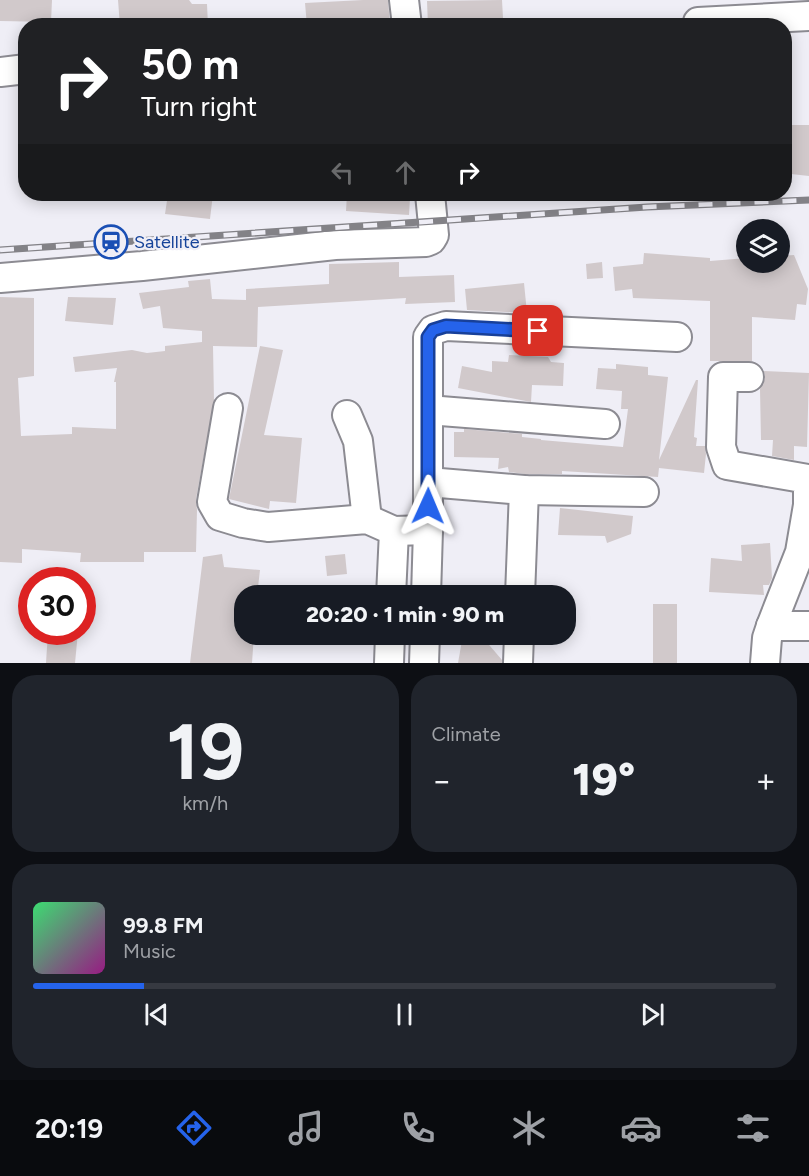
<!DOCTYPE html>
<html lang="en">
<head>
<meta charset="utf-8">
<style>
  body { margin:0; font-family:Figtree,sans-serif; background:#20242c; color:#f1f3f6; height:100vh; display:flex; flex-direction:column; font-size:22px; white-space:nowrap }
  * { box-sizing:border-box; margin:0 }
  p { font-size:20px; color:#9ea1a6 }
  .icon { flex:none; width:33px; height:33px; fill:none; stroke:currentColor; stroke-width:2; stroke-linecap:round; stroke-linejoin:round }
  .map { position:relative; height:663px; overflow:hidden }
  .details { display:flex; flex-direction:column; gap:12px; padding:12px; background:#0d0f14; flex:1 }
  .details>* { flex:none }
  .hud { position:absolute; left:18px; top:18px; width:774px; height:183px; border-radius:24px; box-shadow:0 3px 15px #0003; background:#202124; color:#fff; overflow:hidden }
  .controls { position:absolute; left:736px; top:219px; display:grid; gap:12px }
  .controls a { display:grid; place-items:center; width:54px; height:54px; border-radius:50%; background:#171b24; box-shadow:0 3px 15px #0003; font-size:30px }
  .speed { position:absolute; left:18px; top:567px; display:flex; gap:12px; font-size:30px; font-weight:700; text-align:center }
  .speed>* { display:grid; place-content:center; width:78px; height:78px; border-radius:50%; background:#171b24; box-shadow:0 3px 15px #0003; line-height:1 }
  .speed .limit { border:9px solid #d22; background:#fff; color:#111 }
  .pin { position:absolute; display:grid; place-items:center; width:51px; height:51px; color:#fff; margin:-26px; border-radius:12px; box-shadow:0 3px 9px #0006 }
  .me { position:absolute; width:66px; margin:-33px; rotate:1deg; stroke-linejoin:round; filter:drop-shadow(0 0 4px #0008) }
  .turn { display:flex; align-items:center; gap:21px; height:126px; padding:0 24px; font-size:27px }
  .turn .icon { width:78px; height:78px; stroke-width:2.5 }
  .turn b { display:block; font-size:42px; line-height:51px }
  .lanes { display:flex; align-items:center; height:57px; padding:0 24px; background:#0003; justify-content:center; gap:30px; direction:ltr }
  .lanes .off { opacity:.35 }
  .big { font-size:45px; font-weight:800; line-height:1.1 }
  .details .card { flex:1; display:flex; flex-direction:column; justify-content:center; gap:9px; min-width:0; padding:0 21px; border-radius:24px; background:#20242c }
  .details .dial { align-items:center; gap:0 }
  .dial b { font-size:78px; line-height:1 }
  .song { display:flex; align-items:center; gap:18px }
  .cover { width:72px; height:72px; border-radius:9px; background:linear-gradient(135deg,hsl(140 70% 55%),hsl(310 70% 35%)) }
  .played { height:6px; border-radius:3px; background:linear-gradient(90deg,#2563eb 15%,#363941 15%) }
  .keys { display:flex; justify-content:space-around; direction:ltr }
  .heat { display:flex; justify-content:space-between; align-items:center; font-size:33px; direction:ltr }
  .details .tiles { flex:1; display:grid; gap:12px; grid-template-columns:1fr 1fr }
  .card:last-child { grid-column:span 2 }
  .trip { position:absolute; left:234px; top:585px; width:342px; height:60px; border-radius:24px; background:#171b24; box-shadow:0 3px 15px #0003; font-weight:800; line-height:60px; text-align:center }
  .menu { display:flex; height:96px; justify-content:space-around; align-items:center; background:#090b0e; color:#9ea1a6 }
  .menu .icon { width:42px; height:42px }
  .menu .on { color:#2563eb }
  .menu b { font-size:27px; color:#f1f3f6 }
  .map>svg:first-child { display:block }
  .building { fill:#d1c9cb }
  .lines { fill:none; stroke-linecap:round; stroke-linejoin:round }
  .minor-casing { stroke:#8c8b92; stroke-width:32 }
  .minor { stroke:#fff; stroke-width:28 }
  .rail-casing { stroke:#838287; stroke-width:7 }
  .rail { stroke:#efeef6; stroke-width:4.5; stroke-dasharray:14; stroke-linecap:butt }
  .route-casing { stroke:#184099; stroke-width:15 }
  .route { stroke:#2563eb; stroke-width:10 }
  .labels { text-anchor:middle; stroke-width:4.5; stroke-linejoin:round; paint-order:stroke }
  .transit-label { font-size:18px; fill:#164399; stroke:#efeef6; text-anchor:start }
</style>
</head>
<body>
<div class="map">
<svg width="809" height="663" viewBox="0 0 809 663">
  <rect width="100%" height="100%" fill="#efeef6"/>
  <g class="building">
    <path d="M 0,0 L 52,0 L 51,22 L 0,21 Z"/>
    <path d="M 118,0 L 189,0 L 192,4 L 207,4 L 208,26 L 120,26 Z"/>
    <path d="M 363,0 L 388,0 L 390,25 L 342,25 L 342,23 L 307,26 L 305,3 Z"/>
    <path d="M 502,0 L 503,18 L 468,20 L 468,26 L 428,26 L 427,1 Z"/>
    <path d="M 784,125 L 809,125 L 809,176 L 791,174 L 791,171 L 784,171 Z"/>
    <path d="M 168,194 L 189,196 L 189,194 L 213,194 L 210,219 L 165,214 Z"/>
    <path d="M 347,194 L 405,194 L 404,198 L 410,198 L 409,215 L 346,211 Z"/>
    <path d="M 644,253 L 710,258 L 710,261 L 747,258 L 747,262 L 780,262 L 780,256 L 794,255 L 808,289 L 806,305 L 797,304 L 795,320 L 752,317 L 752,361 L 710,361 L 710,301 L 633,298 L 632,289 L 615,291 L 613,267 L 643,264 Z"/>
    <path d="M 399,262 L 399,277 L 454,275 L 455,302 L 405,304 L 406,298 L 258,307 L 257,347 L 213,346 L 214,401 L 196,499 L 197,510 L 196,552 L 144,552 L 144,562 L 80,562 L 81,553 L 22,549 L 22,563 L 0,562 L 0,297 L 34,298 L 34,376 L 18,378 L 21,436 L 72,434 L 72,427 L 116,429 L 116,382 L 114,382 L 117,368 L 75,372 L 73,357 L 132,350 L 147,353 L 165,351 L 165,346 L 202,342 L 202,331 L 163,328 L 160,306 L 143,309 L 139,293 L 189,287 L 188,281 L 210,279 L 212,299 L 246,300 L 246,289 L 329,284 L 329,264 Z"/>
    <path d="M 602,262 L 603,278 L 587,279 L 586,264 Z"/>
    <path d="M 524,283 L 527,313 L 467,310 L 465,289 Z"/>
    <path d="M 68,297 L 116,298 L 113,325 L 65,321 Z"/>
    <path d="M 260,346 L 283,350 L 264,435 L 302,438 L 296,503 L 270,501 L 269,509 L 229,499 Z"/>
    <path d="M 509,355 L 548,357 L 551,362 L 564,363 L 563,386 L 532,385 L 531,402 L 458,388 L 462,366 L 492,372 L 492,361 L 508,362 Z"/>
    <path d="M 616,364 L 648,367 L 648,375 L 668,377 L 659,460 L 696,380 L 698,380 L 694,437 L 697,438 L 696,446 L 705,446 L 706,454 L 704,473 L 659,468 L 658,477 L 562,471 L 562,474 L 525,474 L 509,472 L 508,467 L 498,469 L 499,458 L 454,457 L 454,432 L 464,432 L 464,429 L 522,434 L 522,437 L 541,439 L 541,440 L 623,447 L 628,409 L 621,409 L 622,391 L 596,389 L 598,368 L 616,369 Z"/>
    <path d="M 764,371 L 809,373 L 807,447 L 794,446 L 794,460 L 772,456 L 773,440 L 761,440 L 760,389 L 765,378 Z"/>
    <path d="M 560,508 L 633,516 L 631,534 L 607,543 L 605,536 L 558,535 Z"/>
    <path d="M 770,543 L 772,578 L 769,585 L 763,585 L 764,595 L 709,592 L 711,558 L 742,561 L 741,545 Z"/>
    <path d="M 222,554 L 224,567 L 260,570 L 257,596 L 244,596 L 244,634 L 254,634 L 252,663 L 190,663 L 203,557 Z"/>
    <path d="M 345,554 L 347,574 L 327,576 L 325,556 Z"/>
    <rect x="653" y="604" width="24" height="59"/>
    <path d="M 48,632 L 78,632 L 75,663 L 46,663 Z"/>
    <path d="M 463,635 L 484,639 L 502,660 L 502,663 L 458,663 Z"/>
  </g>
  <g class="lines">
    <defs>
      <g id="minor">
        <path d="M 404,0 L 407,26"/>
        <path d="M 698,22 L 809,16"/>
        <path d="M 0,72 L 26,69"/>
        <path d="M 0,278 L 142,266 L 335,245 L 426,242 L 431,240 L 434,235 L 430,194"/>
        <path d="M 749,377 L 723,377 L 721,447 L 727,465 L 808,479 L 808,505 L 800,552 L 771,626 L 767,638 L 765,663"/>
        <path d="M 228,408 L 212,502 L 220,516 L 243,523 L 268,527 L 367,519 L 394,531 L 391,596"/>
        <path d="M 428,410 L 605,424"/>
        <path d="M 347,415 L 358,441 L 367,519"/>
        <path d="M 428,482 L 524,490 L 644,492"/>
        <path d="M 394,531 L 428,530 L 428,337 L 433,330 L 446,326 L 677,337"/>
        <path d="M 426,596 L 428,530"/>
        <path d="M 520,596 L 524,490"/>
        <path d="M 771,626 L 809,626"/>
        <path d="M 389,663 L 390,634"/>
        <path d="M 424,663 L 425,634"/>
        <path d="M 518,663 L 519,634"/>
      </g>
    </defs>
    <use href="#minor" class="minor-casing"/>
    <use href="#minor" class="minor"/>
    <defs>
      <path id="rail" d="M 0,250 L 647,207 L 809,200"/>
    </defs>
    <use href="#rail" class="rail-casing"/>
    <use href="#rail" class="rail"/>
  </g>
  <g class="lines">
    <defs>
      <path id="route" d="M 428,506 L 428,337 L 433,330 L 446,326 L 538,331"/>
    </defs>
    <use href="#route" class="route-casing"/>
    <use href="#route" class="route"/>
  </g>
  <defs>
    <symbol id="station-ring" viewBox="-11 -11 22 22"><circle r="9.5" fill="#efeef6" stroke="#1a4fb4" stroke-width="1.5"/><path d="M-3-6H3Q5-6 5-4V2Q5 4 3 4L4.5 6H3L1.5 4h-3L-3 6H-4.5L-3 4Q-5 4-5 2V-4Q-5-6-3-6ZM-3.5-4v3h7v-3ZM-3.5 1v1.5H-2V1ZM2 1v1.5H3.5V1Z" fill="#1a4fb4"/></symbol>
  </defs>
  <g fill-rule="evenodd">
    <use href="#station-ring" x="92" y="223" width="38" height="38"/>
  </g>
  <g class="labels">
    <g class="transit-label">
      <text x="134" y="248">Satellite</text>
    </g>
  </g>
</svg>
<div class="controls">
<a><svg class="icon" aria-label="layers" viewBox="0 0 24 24"><path d="M12 4l9 5-9 5-9-5zM3 14l9 5 9-5"/></svg></a>
</div>
<div class="speed"><div class="limit">30</div></div>
<div class="pin" style="left:538px;top:331px;background:#d93025"><svg class="icon" aria-label="arrive" viewBox="0 0 24 24"><path d="M6 21V4h12l-3 4 3 4H6"/></svg></div>
<svg class="me" style="left:428px;top:506px" viewBox="-20 -20 40 40"><path d="M0-17L14 15 0 8-14 15z" fill="#2563eb" stroke="#fff" stroke-width="4"/></svg>
<div class="trip">20:20 · 1 min · 90 m</div>
<div class="hud">
<div class="turn"><svg class="icon" aria-label="right" viewBox="0 0 24 24"><path d="M7 20v-9h11M14 6l5 5-5 5"/></svg><div><b>50 m</b>Turn right</div></div>
<div class="lanes"><svg class="icon off" aria-label="left" viewBox="0 0 24 24"><path d="M17 20v-9H6M10 6l-5 5 5 5"/></svg><svg class="icon off" aria-label="ahead" viewBox="0 0 24 24"><path d="M12 20V5M6 11l6-6 6 6"/></svg><svg class="icon" aria-label="right" viewBox="0 0 24 24"><path d="M7 20v-9h11M14 6l5 5-5 5"/></svg></div>
</div>
</div>
<section class="details">
<div class="tiles">
<div class="card dial"><b>19</b><p>km/h</p></div>
<div class="card"><p>Climate</p>
<div class="heat"><a>−</a><b class="big">19°</b><a>+</a></div>
</div>
<div class="card">
<div class="song"><i class="cover"></i><div><b>99.8 FM</b><p>Music</p></div></div>
<div class="played"></div>
<div class="keys"><svg class="icon" aria-label="previous" viewBox="0 0 24 24"><path d="M18 5L8 12l10 7zM5 5v14"/></svg><svg class="icon" aria-label="pause" viewBox="0 0 24 24"><path d="M8 5v14M16 5v14"/></svg><svg class="icon" aria-label="next" viewBox="0 0 24 24"><path d="M6 5l10 7-10 7zM19 5v14"/></svg></div>
</div>
</div>
</section>
<nav class="menu">
<b>20:19</b>
<svg class="icon on" aria-label="directions" viewBox="0 0 24 24"><path d="M12 3l9 9-9 9-9-9zM9 14v-3h6M13 9l2 2-2 2"/></svg>
<svg class="icon" aria-label="music" viewBox="0 0 24 24"><path d="M9 18V5l10-2v13"/><circle cx="6" cy="18" r="3"/><circle cx="16" cy="16" r="3"/></svg>
<svg class="icon" aria-label="phone" viewBox="0 0 24 24"><path d="M5 4h4l2 5-3 2q2 4 5 5l2-3 5 2v4C11 20 4 13 5 4z"/></svg>
<svg class="icon" aria-label="climate" viewBox="0 0 24 24"><path d="M12 3v18M4 7l16 10M4 17L20 7"/></svg>
<svg class="icon" aria-label="car" viewBox="0 0 24 24"><path d="M5 17H2v-5l4-1 3-4h7l3 4 3 1v5h-3M9 17h6M6 11h13"/><circle cx="7" cy="17" r="2"/><circle cx="17" cy="17" r="2"/></svg>
<svg class="icon" aria-label="filters" viewBox="0 0 24 24"><path d="M4 7h16M4 17h16"/><circle cx="9" cy="7" r="2"/><circle cx="15" cy="17" r="2"/></svg>
</nav>
</body>
</html>
